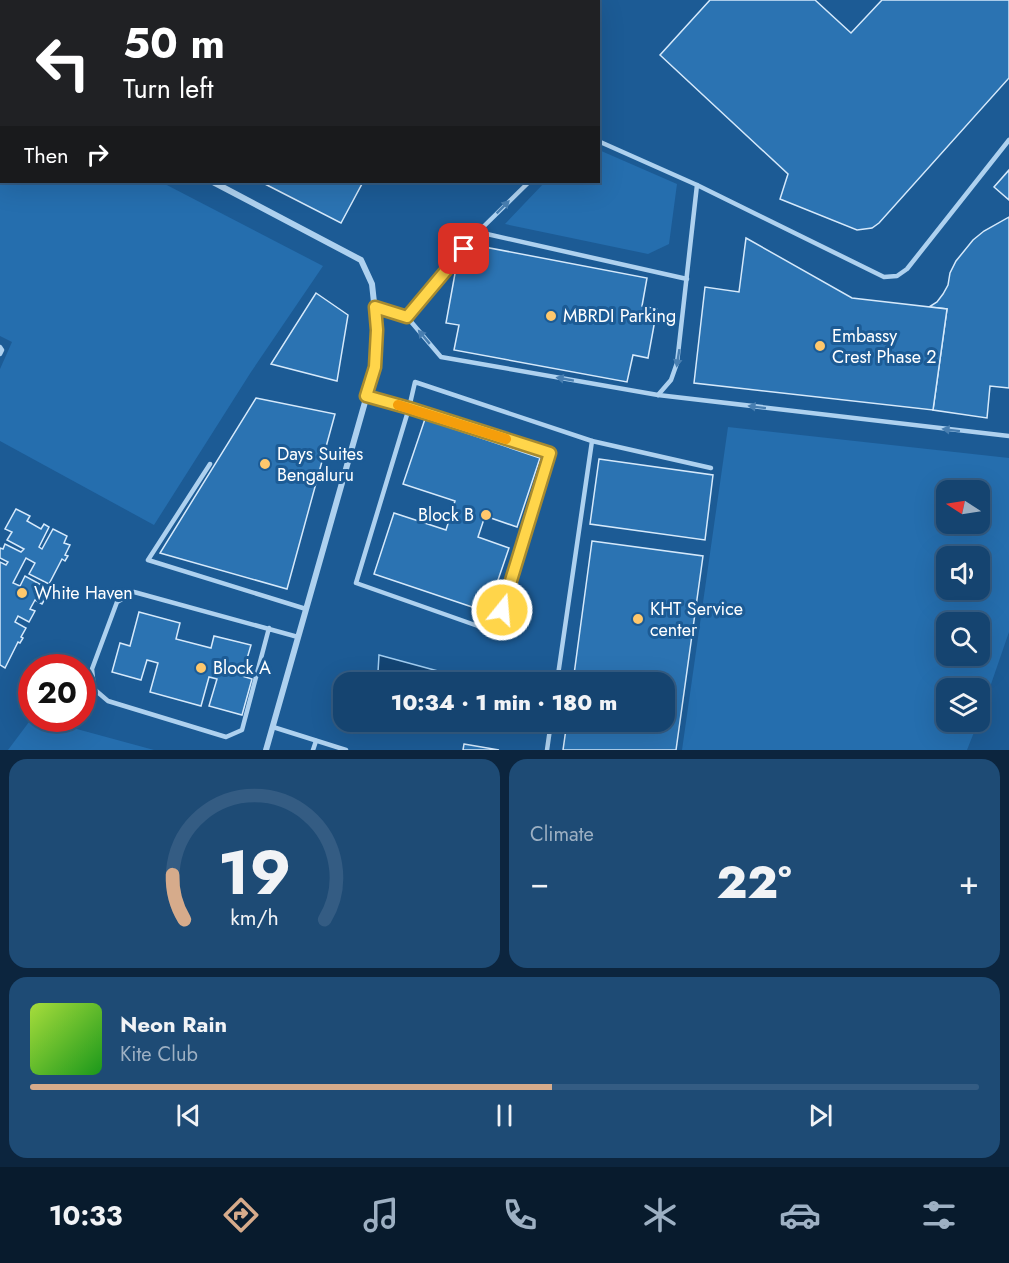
<!DOCTYPE html>
<html lang="en">
<head>
<meta charset="utf-8">
<style>
  body { margin:0; font-family:Jost,sans-serif; background:#1e4b75; color:#f1f3f6; height:100vh; display:flex; flex-direction:column; font-size:22px; white-space:nowrap }
  * { box-sizing:border-box; margin:0 }
  p { font-size:20px; color:#9db0c3 }
  .icon { flex:none; width:33px; height:33px; fill:none; stroke:currentColor; stroke-width:2; stroke-linecap:round; stroke-linejoin:round }
  .map { position:relative; height:750px; overflow:hidden }
  .panel { display:flex; flex-direction:column; gap:9px; padding:9px; background:#0c253e; flex:1 }
  .panel>* { flex:none }
  .banner { position:absolute; left:0px; top:0px; width:600px; height:183px; box-shadow:0 6px 24px #0002,0 0 0 2px #345c83; background:#202124; color:#fff; overflow:hidden }
  .needle { width:39px; rotate:282deg }
  .controls { position:absolute; left:936px; top:480px; display:grid; gap:12px }
  .controls a { display:grid; place-items:center; width:54px; height:54px; border-radius:12px; background:#154470; box-shadow:0 6px 24px #0002,0 0 0 2px #345c83; font-size:30px }
  .speed { position:absolute; left:18px; top:654px; display:flex; gap:12px; font-size:30px; font-weight:700; text-align:center }
  .speed>* { display:grid; place-content:center; width:78px; height:78px; border-radius:50%; background:#154470; box-shadow:0 6px 24px #0002,0 0 0 2px #345c83; line-height:1 }
  .speed .limit { border:9px solid #d22; background:#fff; color:#111 }
  .pin { position:absolute; display:grid; place-items:center; width:51px; height:51px; color:#fff; margin:-26px; border-radius:12px; box-shadow:0 3px 9px #0006 }
  .me { position:absolute; width:66px; margin:-33px; rotate:17deg; stroke-linejoin:round; filter:drop-shadow(0 0 4px #0008) }
  .turn { display:flex; align-items:center; gap:21px; height:126px; padding:0 24px; font-size:27px }
  .turn .icon { width:78px; height:78px; stroke-width:2.5 }
  .turn b { display:block; font-size:42px; line-height:51px }
  .then { display:flex; align-items:center; height:57px; padding:0 24px; background:#0003; gap:12px; font-size:22px }
  .big { font-size:45px; font-weight:800; line-height:1.1 }
  .panel .widget { flex:1; display:flex; flex-direction:column; justify-content:center; gap:9px; min-width:0; padding:0 21px; border-radius:18px; background:#1e4b75 }
  .panel .dial { align-items:center; gap:0 }
  .dial svg { height:156px; overflow:visible; fill:none; stroke:#345c83; stroke-width:7; stroke-linecap:round; text-anchor:middle }
  .dial text { fill:#f1f3f6; stroke:none }
  .song { display:flex; align-items:center; gap:18px }
  .cover { width:72px; height:72px; border-radius:9px; background:linear-gradient(135deg,hsl(80 70% 55%),hsl(120 70% 35%)) }
  .played { height:6px; border-radius:3px; background:linear-gradient(90deg,#d6ab8b 55%,#345c83 55%) }
  .keys { display:flex; justify-content:space-around; direction:ltr }
  .heat { display:flex; justify-content:space-between; align-items:center; font-size:33px; direction:ltr }
  .panel .tiles { flex:1; display:grid; gap:9px; grid-template-columns:1fr 1fr }
  .widget:last-child { grid-column:span 2 }
  .trip { position:absolute; left:333px; top:672px; width:342px; height:60px; border-radius:18px; background:#154470; box-shadow:0 6px 24px #0002,0 0 0 2px #345c83; font-weight:800; line-height:60px; text-align:center }
  .tabs { display:flex; height:96px; justify-content:space-around; align-items:center; background:#081b2d; color:#9db0c3 }
  .tabs .icon { width:42px; height:42px }
  .tabs .selected { color:#d6ab8b }
  .tabs b { font-size:27px; color:#f1f3f6 }
  .map>svg:first-child { display:block }
  .green { fill:#256eae; fill-rule:evenodd }
  .water { fill:#134473; stroke:#a1cdf1; stroke-width:1.5 }
  .building { fill:#2b73b2; stroke:#d5e9fb; stroke-width:1.5 }
  .lines { fill:none; stroke-linecap:round; stroke-linejoin:round }
  .service { stroke:#aed1ef; stroke-width:4.5 }
  .minor { stroke:#aed1ef; stroke-width:6 }
  .oneway { fill:#487eb0 }
  .route-casing { stroke:#a68a30; stroke-width:15 }
  .route { stroke:#ffd54a; stroke-width:10 }
  .slow { stroke:#f59e0b; stroke-width:10 }
  .poi-dot { fill:#ffc86c; stroke:#1c5b95; stroke-width:2 }
  .labels { text-anchor:middle; stroke-width:6; stroke-linejoin:round; paint-order:stroke }
  .poi-label { font-size:18px; fill:#fff; stroke:#1c5b95; text-anchor:start }
</style>
</head>
<body>
<div class="map">
<svg width="1009" height="750" viewBox="0 0 1009 750">
  <rect width="100%" height="100%" fill="#1c5b95"/>
  <g class="green">
    <path d="M 0,143 L 2,144 L 2,182 L 161,182 L 323,266 L 251,372 L 154,525 L 0,441 L 0,369 L 12,342 L 0,336 Z"/>
    <path d="M 599,150 L 677,184 L 669,244 L 648,254 L 505,224 L 545,182 L 598,182 Z"/>
    <path d="M 728,427 L 1009,458 L 1009,632 L 980,716 L 980,688 L 946,688 L 946,722 L 978,722 L 967,750 L 682,750 ZM 946,490 L 980,490 L 980,524 L 946,524 ZM 946,556 L 980,556 L 980,590 L 946,590 ZM 946,622 L 980,622 L 980,656 L 946,656 Z"/>
    <path d="M 32,718 L 40,719 L 154,750 L 8,750 Z"/>
  </g>
  <path class="water" d="M 379,655 L 438,671 L 432,682 L 388,682 L 378,672 Z"/>
  <g class="building">
    <path d="M 710,0 L 815,0 L 851,33 L 882,0 L 1009,0 L 1009,78 L 879,223 L 872,228 L 857,230 L 780,199 L 788,174 L 660,55 Z"/>
    <path d="M 1009,170 L 1009,200 L 994,187 Z"/>
    <path d="M 261,182 L 363,182 L 341,223 Z"/>
    <path d="M 1009,217 L 1009,388 L 990,386 L 987,418 L 933,410 L 947,309 L 929,307 L 937,302 L 943,294 L 948,285 L 950,273 L 956,261 L 973,240 L 984,231 Z"/>
    <path d="M 746,238 L 852,298 L 947,309 L 933,410 L 694,383 L 705,287 L 739,292 Z"/>
    <path d="M 474,245 L 647,278 L 642,306 L 657,309 L 648,358 L 633,355 L 627,382 L 454,350 L 459,325 L 446,323 L 456,268 L 469,271 Z"/>
    <path d="M 316,293 L 348,315 L 337,381 L 271,364 Z"/>
    <path d="M 256,398 L 335,414 L 287,589 L 160,553 Z"/>
    <path d="M 425,419 L 540,458 L 517,527 L 485,516 L 478,537 L 509,548 L 487,612 L 374,574 L 394,513 L 446,530 L 455,501 L 403,484 Z"/>
    <path d="M 599,459 L 713,475 L 705,540 L 590,524 Z"/>
    <path d="M 16,509 L 30,516 L 27,521 L 41,529 L 44,524 L 49,527 L 39,547 L 42,549 L 53,529 L 67,536 L 64,543 L 70,545 L 65,555 L 68,556 L 65,561 L 62,559 L 49,584 L 29,574 L 35,563 L 26,558 L 13,583 L 20,586 L 25,576 L 47,588 L 42,597 L 45,599 L 42,604 L 35,600 L 30,609 L 35,611 L 29,622 L 18,616 L 15,622 L 26,628 L 21,637 L 23,638 L 20,643 L 18,642 L 5,668 L 0,665 L 0,562 L 6,565 L 8,562 L 0,558 L 0,548 L 3,549 L 5,544 L 21,552 L 24,549 L 7,540 L 12,532 L 5,529 Z"/>
    <path d="M 592,541 L 703,556 L 676,750 L 563,750 L 567,722 L 664,722 L 664,682 L 573,682 Z"/>
    <path d="M 139,612 L 180,623 L 176,639 L 211,648 L 214,636 L 251,645 L 242,676 L 252,679 L 242,715 L 209,706 L 217,679 L 209,677 L 201,706 L 150,692 L 158,663 L 147,660 L 141,680 L 112,672 L 120,643 L 130,646 Z"/>
    <path d="M 464,744 L 499,750 L 463,750 Z"/>
  </g>
  <g class="lines">
    <g class="service">
      <path d="M 62,0 L 63,2"/>
      <path d="M 598,141 L 697,185 L 884,277 L 897,276 L 907,269 L 1009,140"/>
      <path d="M 478,232 L 687,279"/>
      <path d="M 375,307 L 407,317 L 441,357 L 658,395 L 1009,436"/>
      <path d="M 407,317 L 478,232 L 529,182"/>
      <path d="M 0,347 L 2,350 L 0,354"/>
      <path d="M 658,395 L 671,380 L 677,363 L 697,185"/>
      <path d="M 366,396 L 409,408 L 550,453 L 495,632 L 356,583 L 409,408 L 415,382 L 592,441 L 557,682"/>
      <path d="M 592,441 L 711,468"/>
      <path d="M 210,464 L 148,560 L 306,609"/>
      <path d="M 269,628 L 242,730 L 226,737 L 108,701 L 94,689 L 92,669 L 117,602 L 134,592 L 298,637"/>
      <path d="M 273,727 L 346,750"/>
      <path d="M 313,750 L 316,741"/>
      <path d="M 547,750 L 551,722"/>
    </g>
    <g class="minor">
      <path d="M 0,69 L 2,70"/>
      <path d="M 213,182 L 361,260 L 372,284 L 377,330 L 375,367 L 266,750"/>
    </g>
  </g>
  <defs><path id="oneway-solid" d="M-6-.8H1V-3.2L6.5 0L1 3.2V.8H-6Z" transform="scale(1.5)"/></defs>
  <g class="oneway">
    <use href="#oneway-solid" transform="translate(503 207) rotate(-45)"/>
    <use href="#oneway-solid" transform="translate(424 337) rotate(-130)"/>
    <use href="#oneway-solid" transform="translate(678 358) rotate(99)"/>
    <use href="#oneway-solid" transform="translate(565 379) rotate(-170)"/>
    <use href="#oneway-solid" transform="translate(757 407) rotate(-173)"/>
    <use href="#oneway-solid" transform="translate(951 430) rotate(-173)"/>
  </g>
  <g class="lines">
    <defs>
      <path id="route" d="M 464,249 L 407,317 L 375,307 L 377,330 L 375,367 L 366,396 L 409,408 L 550,453 L 502,610"/>
    </defs>
    <use href="#route" class="route-casing"/>
    <use href="#route" class="route"/>
    <path class="slow" d="M 398,405 L 506,439"/>
  </g>
  <g class="poi-dot">
    <circle cx="551" cy="316" r="6"/>
    <circle cx="820" cy="346" r="6"/>
    <circle cx="265" cy="464" r="6"/>
    <circle cx="486" cy="515" r="6"/>
    <circle cx="22" cy="593" r="6"/>
    <circle cx="638" cy="619" r="6"/>
    <circle cx="201" cy="668" r="6"/>
  </g>
  <g class="labels">
    <g class="poi-label">
      <text x="563" y="322">MBRDI Parking</text>
      <text x="832" y="342">Embassy<tspan x="832" dy="21">Crest Phase 2</tspan></text>
      <text x="277" y="460">Days Suites<tspan x="277" dy="21">Bengaluru</tspan></text>
      <text x="474" y="521" text-anchor="end">Block B</text>
      <text x="34" y="599">White Haven</text>
      <text x="650" y="615">KHT Service<tspan x="650" dy="21">center</tspan></text>
      <text x="213" y="674">Block A</text>
    </g>
  </g>
</svg>
<div class="controls">
<a><svg class="needle" viewBox="-14 -14 28 28"><path d="M0-13l5 13h-10z" fill="#e53935"/><path d="M0 13l5-13h-10z" fill="#9db0c3"/></svg></a>
<a><svg class="icon" aria-label="sound" viewBox="0 0 24 24"><path d="M4 9h4l5-4v14l-5-4H4zM17 9q2 3 0 6"/></svg></a>
<a><svg class="icon" aria-label="search" viewBox="0 0 24 24"><circle cx="10" cy="10" r="6"/><path d="M15 15l6 6"/></svg></a>
<a><svg class="icon" aria-label="layers" viewBox="0 0 24 24"><path d="M12 4l9 5-9 5-9-5zM3 14l9 5 9-5"/></svg></a>
</div>
<div class="speed"><div class="limit">20</div></div>
<div class="pin" style="left:464px;top:249px;background:#d93025"><svg class="icon" aria-label="arrive" viewBox="0 0 24 24"><path d="M6 21V4h12l-3 4 3 4H6"/></svg></div>
<svg class="me" style="left:502px;top:610px" viewBox="-20 -20 40 40"><circle r="17" fill="#ffd54a" stroke="#fff" stroke-width="3"/><path d="M0-11L8 9 0 5-8 9z" fill="#fff"/></svg>
<div class="trip">10:34 · 1 min · 180 m</div>
<div class="banner">
<div class="turn"><svg class="icon" aria-label="left" viewBox="0 0 24 24"><path d="M17 20v-9H6M10 6l-5 5 5 5"/></svg><div><b>50 m</b>Turn left</div></div>
<div class="then">Then<svg class="icon" aria-label="right" viewBox="0 0 24 24"><path d="M7 20v-9h11M14 6l5 5-5 5"/></svg></div>
</div>
</div>
<section class="panel">
<div class="tiles">
<div class="widget dial"><svg viewBox="0 0 100 80">
<path d="M14 69A42 42 0 1 1 86 69"/>
<path d="M14 69A42 42 0 0 1 8 46" stroke="#d6ab8b"/>
<text x="50" y="56" font-size="32" font-weight="700">19</text>
<text x="50" y="72" font-size="11">km/h</text>
</svg></div>
<div class="widget"><p>Climate</p>
<div class="heat"><a>−</a><b class="big">22°</b><a>+</a></div>
</div>
<div class="widget">
<div class="song"><i class="cover"></i><div><b>Neon Rain</b><p>Kite Club</p></div></div>
<div class="played"></div>
<div class="keys"><svg class="icon" aria-label="previous" viewBox="0 0 24 24"><path d="M18 5L8 12l10 7zM5 5v14"/></svg><svg class="icon" aria-label="pause" viewBox="0 0 24 24"><path d="M8 5v14M16 5v14"/></svg><svg class="icon" aria-label="next" viewBox="0 0 24 24"><path d="M6 5l10 7-10 7zM19 5v14"/></svg></div>
</div>
</div>
</section>
<nav class="tabs">
<b>10:33</b>
<svg class="icon selected" aria-label="directions" viewBox="0 0 24 24"><path d="M12 3l9 9-9 9-9-9zM9 14v-3h6M13 9l2 2-2 2"/></svg>
<svg class="icon" aria-label="music" viewBox="0 0 24 24"><path d="M9 18V5l10-2v13"/><circle cx="6" cy="18" r="3"/><circle cx="16" cy="16" r="3"/></svg>
<svg class="icon" aria-label="phone" viewBox="0 0 24 24"><path d="M5 4h4l2 5-3 2q2 4 5 5l2-3 5 2v4C11 20 4 13 5 4z"/></svg>
<svg class="icon" aria-label="climate" viewBox="0 0 24 24"><path d="M12 3v18M4 7l16 10M4 17L20 7"/></svg>
<svg class="icon" aria-label="car" viewBox="0 0 24 24"><path d="M5 17H2v-5l4-1 3-4h7l3 4 3 1v5h-3M9 17h6M6 11h13"/><circle cx="7" cy="17" r="2"/><circle cx="17" cy="17" r="2"/></svg>
<svg class="icon" aria-label="filters" viewBox="0 0 24 24"><path d="M4 7h16M4 17h16"/><circle cx="9" cy="7" r="2"/><circle cx="15" cy="17" r="2"/></svg>
</nav>
</body>
</html>
